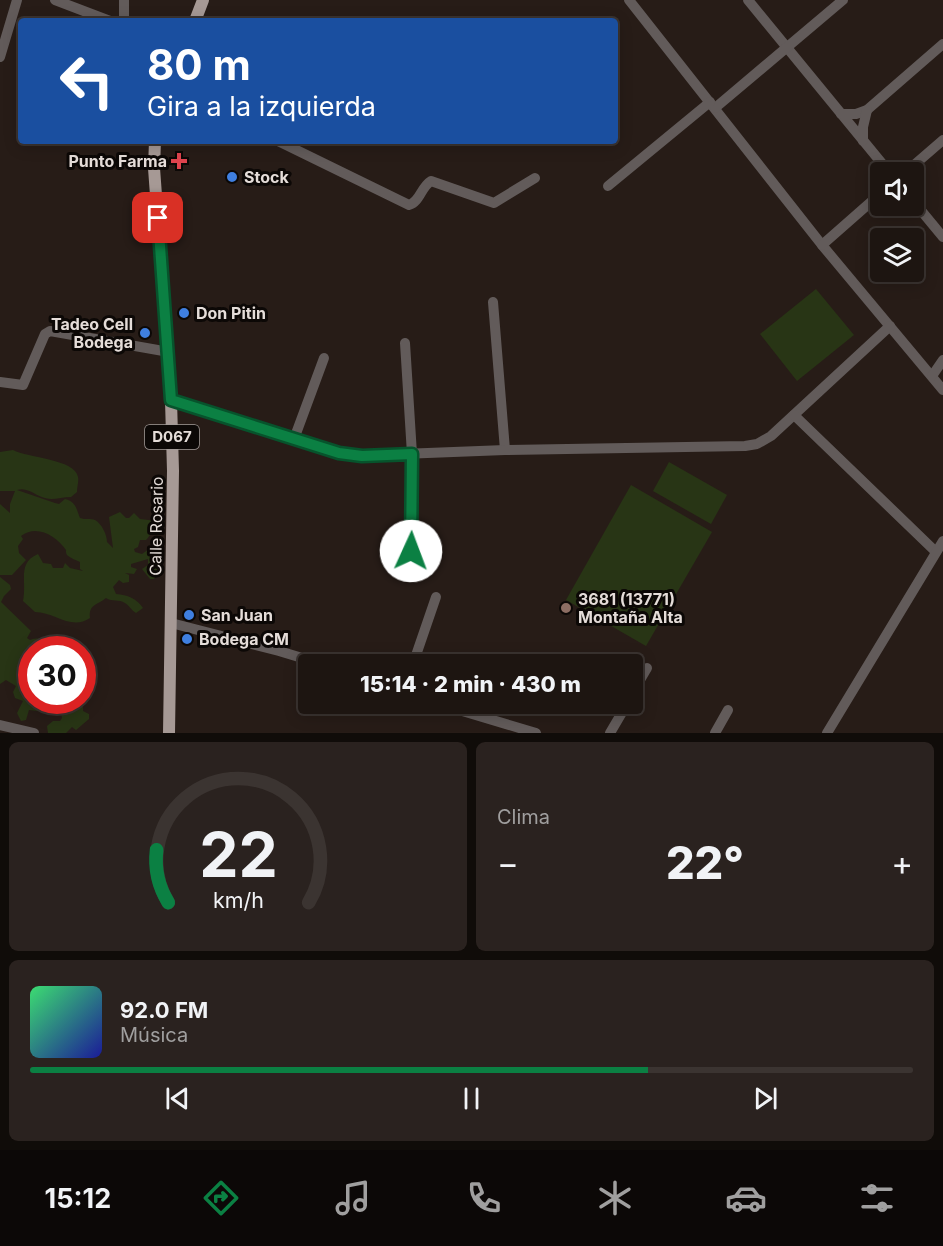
<!DOCTYPE html>
<html lang="es">
<head>
<meta charset="utf-8">
<style>
  body { margin:0; font-family:Inter,sans-serif; background:#2a221f; color:#f1f3f6; height:100vh; display:flex; flex-direction:column; font-size:22px; white-space:nowrap }
  * { box-sizing:border-box; margin:0 }
  p { font-size:20px; color:#a09f9f }
  .icon { flex:none; width:33px; height:33px; fill:none; stroke:currentColor; stroke-width:2; stroke-linecap:round; stroke-linejoin:round }
  .map { position:relative; height:733px; overflow:hidden }
  .side { display:flex; flex-direction:column; gap:9px; padding:9px; background:#100c09; flex:1 }
  .side>* { flex:none }
  .guide { position:absolute; left:18px; top:18px; width:600px; height:126px; border-radius:6px; box-shadow:0 3px 15px #0003,0 0 0 2px #3b3431; background:#1a4fa0; color:#fff; overflow:hidden }
  .buttons { position:absolute; left:870px; top:162px; display:grid; gap:12px }
  .buttons a { display:grid; place-items:center; width:54px; height:54px; border-radius:6px; background:#1d1511; box-shadow:0 3px 15px #0003,0 0 0 2px #3b3431; font-size:30px }
  .speed { position:absolute; left:18px; top:636px; display:flex; gap:12px; font-size:30px; font-weight:700; text-align:center }
  .speed>* { display:grid; place-content:center; width:78px; height:78px; border-radius:50%; background:#1d1511; box-shadow:0 3px 15px #0003,0 0 0 2px #3b3431; line-height:1 }
  .speed .limit { border:9px solid #d22; background:#fff; color:#111 }
  .pin { position:absolute; display:grid; place-items:center; width:51px; height:51px; color:#fff; margin:-26px; border-radius:12px; box-shadow:0 3px 9px #0006 }
  .me { position:absolute; width:66px; margin:-33px; rotate:2deg; stroke-linejoin:round; filter:drop-shadow(0 0 4px #0008) }
  .turn { display:flex; align-items:center; gap:21px; height:126px; padding:0 30px; font-size:27px }
  .turn .icon { width:78px; height:78px; stroke-width:2.5 }
  .turn b { display:block; font-size:42px; line-height:51px }
  .big { font-size:45px; font-weight:800; line-height:1.1 }
  .side .tile { flex:1; display:flex; flex-direction:column; justify-content:center; gap:9px; min-width:0; padding:0 21px; border-radius:9px; background:#2a221f }
  .side .dial { align-items:center; gap:0 }
  .dial svg { height:156px; overflow:visible; fill:none; stroke:#3b3431; stroke-width:7; stroke-linecap:round; text-anchor:middle }
  .dial text { fill:#f1f3f6; stroke:none }
  .song { display:flex; align-items:center; gap:18px }
  .cover { width:72px; height:72px; border-radius:9px; background:linear-gradient(135deg,hsl(140 70% 55%),hsl(240 70% 35%)) }
  .played { height:6px; border-radius:3px; background:linear-gradient(90deg,#0b8043 70%,#3b3431 70%) }
  .keys { display:flex; justify-content:space-around; direction:ltr }
  .heat { display:flex; justify-content:space-between; align-items:center; font-size:33px; direction:ltr }
  .side .tiles { flex:1; display:grid; gap:9px; grid-template-columns:1fr 1fr }
  .tile:last-child { grid-column:span 2 }
  .trip { position:absolute; left:298px; top:654px; width:345px; height:60px; border-radius:6px; background:#1d1511; box-shadow:0 3px 15px #0003,0 0 0 2px #3b3431; font-weight:800; line-height:60px; text-align:center }
  .tab-bar { display:flex; height:96px; justify-content:space-around; align-items:center; background:#0c0807; color:#a09f9f }
  .tab-bar .icon { width:42px; height:42px }
  .tab-bar .on { color:#0b8043 }
  .tab-bar b { font-size:27px; color:#f1f3f6 }
  .map>svg:first-child { display:block }
  .green { fill:#283515 }
  .lines { fill:none; stroke-linecap:round; stroke-linejoin:round }
  .minor { stroke:#625b5a; stroke-width:10 }
  .major { stroke:#a69995; stroke-width:12 }
  .route-casing { stroke:#07532c; stroke-width:15 }
  .route { stroke:#0b8043; stroke-width:10 }
  .health-dot { fill:#e0444e; stroke:#0c0806; stroke-width:2 }
  .shop-dot { fill:#3f7fe0; stroke:#0c0806; stroke-width:2 }
  .education-dot { fill:#8d6e63; stroke:#0c0806; stroke-width:2 }
  .labels { text-anchor:middle; stroke-width:6; stroke-linejoin:round; paint-order:stroke }
  .shield { fill:#0c0806; stroke:#a49d9a; stroke-width:1.5 }
  .shield-label { font-size:15px; font-weight:bold; fill:#e5ddd9 }
  .poi-label { font-size:16px; font-weight:bold; fill:#e5ddd9; stroke:#0c0806; text-anchor:start }
  .street-label { font-size:16px; fill:#e5ddd9; stroke:#0c0806 }
</style>
</head>
<body>
<div class="map">
<svg width="943" height="733" viewBox="0 0 943 733">
  <rect width="100%" height="100%" fill="#271c17"/>
  <g class="green">
    <path d="M 816,289 L 854,335 L 797,381 L 760,334 Z"/>
    <path d="M 13,450 C 28,458 75,459 78,477 C 79,481 77,487 77,492 L 71,497 C 64,497 57,499 51,499 C 38,499 29,486 17,490 L 55,503 L 59,504 L 65,499 C 76,502 76,508 80,518 C 85,520 91,518 95,520 C 102,524 107,535 107,542 L 113,548 L 109,517 L 120,512 L 126,518 L 129,518 L 134,513 L 140,519 L 157,521 L 157,528 C 152,531 150,536 146,540 L 140,540 L 138,547 L 134,549 L 135,552 L 142,554 L 149,549 L 158,553 L 162,566 L 154,579 L 150,579 L 142,569 L 148,565 L 148,559 L 131,564 L 131,567 L 137,569 L 134,574 L 125,573 L 129,575 L 129,582 L 123,583 L 119,580 L 113,587 L 116,594 C 128,595 136,598 143,608 L 136,613 C 131,610 129,605 125,603 C 119,599 112,602 106,598 C 97,605 88,605 90,618 C 71,631 55,612 35,612 L 23,601 C 27,580 17,563 38,554 L 43,563 L 51,564 L 53,568 L 63,568 L 65,563 L 70,568 L 83,571 L 80,569 L 80,562 C 76,560 70,558 67,555 C 66,554 66,552 66,550 C 56,536 37,524 21,536 L 23,539 L 18,546 L 19,553 L 26,560 L 12,575 L 0,575 L 0,504 L 10,513 L 10,504 L 15,491 L 0,491 L 0,452 Z"/>
    <path d="M 669,462 L 727,495 L 711,524 L 653,491 Z"/>
    <path d="M 631,485 L 712,532 L 646,646 L 566,600 Z"/>
    <path d="M 0,577 L 10,585 L 11,589 L 4,596 L 1,602 L 31,631 L 27,638 L 30,640 C 41,635 63,643 71,649 L 32,650 L 30,696 L 32,700 L 44,701 L 46,706 L 44,712 L 29,710 L 26,720 L 21,721 L 17,713 L 23,701 L 15,698 L 13,692 L 16,686 L 6,680 L 0,684 Z"/>
    <path d="M 83,697 L 83,711 L 89,714 L 89,719 L 76,730 L 72,727 L 66,733 L 48,733 L 47,726 L 53,721 L 60,721 L 62,718 L 61,713 L 51,705 L 51,701 L 82,700 Z"/>
  </g>
  <g class="lines">
    <g class="minor">
      <path d="M 55,0 L 110,21"/>
      <path d="M 124,0 L 124,21"/>
      <path d="M 629,0 L 822,245 L 943,390"/>
      <path d="M 748,0 L 889,172"/>
      <path d="M 0,57 L 17,0"/>
      <path d="M 715,108 L 843,0"/>
      <path d="M 841,114 L 856,114 L 867,110 L 943,44"/>
      <path d="M 278,141 L 409,205 C 420,202 421,187 431,181 L 494,203 L 535,178"/>
      <path d="M 863,141 L 863,127 L 867,110"/>
      <path d="M 906,172 L 943,140"/>
      <path d="M 608,186 L 710,102"/>
      <path d="M 914,202 L 943,237"/>
      <path d="M 822,245 L 880,194"/>
      <path d="M 493,302 L 505,450"/>
      <path d="M 405,343 L 412,454 L 411,551"/>
      <path d="M 932,376 L 943,360"/>
      <path d="M 0,382 L 23,385 L 45,334 L 50,331 L 169,352"/>
      <path d="M 171,400 L 350,456 L 505,450 L 745,446 L 757,444 L 771,436 L 890,326"/>
      <path d="M 794,415 L 936,552"/>
      <path d="M 294,439 L 324,358"/>
      <path d="M 171,623 L 279,651 L 322,664"/>
      <path d="M 413,664 L 436,597"/>
      <path d="M 633,692 L 647,668"/>
      <path d="M 439,704 L 536,733"/>
      <path d="M 0,725 L 34,733"/>
      <path d="M 610,733 L 627,704"/>
      <path d="M 715,733 L 728,710"/>
      <path d="M 827,733 L 943,541"/>
    </g>
    <g class="major">
      <path d="M 195,21 L 203,0"/>
      <path d="M 155,141 L 154,168 L 171,400 L 173,471 L 169,733"/>
    </g>
  </g>
  <g class="lines">
    <defs>
      <path id="route" d="M 158,218 L 171,400 L 339,453 L 362,456 L 412,454 L 411,551"/>
    </defs>
    <use href="#route" class="route-casing"/>
    <use href="#route" class="route"/>
  </g>
  <path class="health-dot" d="M176 152h6v6h6v6h-6v6h-6v-6h-6v-6h6z"/>
  <g class="shop-dot">
    <circle cx="232" cy="177" r="6"/>
    <circle cx="184" cy="313" r="6"/>
    <circle cx="145" cy="333" r="6"/>
    <circle cx="189" cy="615" r="6"/>
    <circle cx="187" cy="639" r="6"/>
  </g>
  <circle class="education-dot" cx="566" cy="608" r="6"/>
  <g class="labels">
    <rect class="shield" x="145" y="425" width="54" height="24" rx="4.5"/>
    <g class="shield-label">
      <text x="172" y="442">D067</text>
    </g>
    <g class="poi-label">
      <text x="167" y="167" text-anchor="end">Punto Farma</text>
      <text x="244" y="183">Stock</text>
      <text x="196" y="319">Don Pitin</text>
      <text x="133" y="330" text-anchor="end">Tadeo Cell<tspan x="133" dy="18">Bodega</tspan></text>
      <text x="578" y="605">3681 (13771)<tspan x="578" dy="18">Montaña Alta</tspan></text>
      <text x="201" y="621">San Juan</text>
      <text x="199" y="645">Bodega CM</text>
    </g>
    <g class="street-label">
      <text transform="translate(156 526) rotate(-89)" y="6">Calle Rosario</text>
    </g>
  </g>
</svg>
<div class="buttons">
<a><svg class="icon" aria-label="sound" viewBox="0 0 24 24"><path d="M4 9h4l5-4v14l-5-4H4zM17 9q2 3 0 6"/></svg></a>
<a><svg class="icon" aria-label="layers" viewBox="0 0 24 24"><path d="M12 4l9 5-9 5-9-5zM3 14l9 5 9-5"/></svg></a>
</div>
<div class="speed"><div class="limit">30</div></div>
<div class="pin" style="left:158px;top:218px;background:#d93025"><svg class="icon" aria-label="arrive" viewBox="0 0 24 24"><path d="M6 21V4h12l-3 4 3 4H6"/></svg></div>
<svg class="me" style="left:411px;top:551px" viewBox="-20 -20 40 40"><circle r="19" fill="#fff"/><path d="M0-13L10 11 0 6-10 11z" fill="#0b8043"/></svg>
<div class="trip">15:14 · 2 min · 430 m</div>
<div class="guide">
<div class="turn"><svg class="icon" aria-label="left" viewBox="0 0 24 24"><path d="M17 20v-9H6M10 6l-5 5 5 5"/></svg><div><b>80 m</b>Gira a la izquierda</div></div>
</div>
</div>
<section class="side">
<div class="tiles">
<div class="tile dial"><svg viewBox="0 0 100 80">
<path d="M14 69A42 42 0 1 1 86 69"/>
<path d="M14 69A42 42 0 0 1 8 42" stroke="#0b8043"/>
<text x="50" y="56" font-size="32" font-weight="700">22</text>
<text x="50" y="72" font-size="11">km/h</text>
</svg></div>
<div class="tile"><p>Clima</p>
<div class="heat"><a>−</a><b class="big">22°</b><a>+</a></div>
</div>
<div class="tile">
<div class="song"><i class="cover"></i><div><b>92.0 FM</b><p>Música</p></div></div>
<div class="played"></div>
<div class="keys"><svg class="icon" aria-label="previous" viewBox="0 0 24 24"><path d="M18 5L8 12l10 7zM5 5v14"/></svg><svg class="icon" aria-label="pause" viewBox="0 0 24 24"><path d="M8 5v14M16 5v14"/></svg><svg class="icon" aria-label="next" viewBox="0 0 24 24"><path d="M6 5l10 7-10 7zM19 5v14"/></svg></div>
</div>
</div>
</section>
<nav class="tab-bar">
<b>15:12</b>
<svg class="icon on" aria-label="directions" viewBox="0 0 24 24"><path d="M12 3l9 9-9 9-9-9zM9 14v-3h6M13 9l2 2-2 2"/></svg>
<svg class="icon" aria-label="music" viewBox="0 0 24 24"><path d="M9 18V5l10-2v13"/><circle cx="6" cy="18" r="3"/><circle cx="16" cy="16" r="3"/></svg>
<svg class="icon" aria-label="phone" viewBox="0 0 24 24"><path d="M5 4h4l2 5-3 2q2 4 5 5l2-3 5 2v4C11 20 4 13 5 4z"/></svg>
<svg class="icon" aria-label="climate" viewBox="0 0 24 24"><path d="M12 3v18M4 7l16 10M4 17L20 7"/></svg>
<svg class="icon" aria-label="car" viewBox="0 0 24 24"><path d="M5 17H2v-5l4-1 3-4h7l3 4 3 1v5h-3M9 17h6M6 11h13"/><circle cx="7" cy="17" r="2"/><circle cx="17" cy="17" r="2"/></svg>
<svg class="icon" aria-label="filters" viewBox="0 0 24 24"><path d="M4 7h16M4 17h16"/><circle cx="9" cy="7" r="2"/><circle cx="15" cy="17" r="2"/></svg>
</nav>
</body>
</html>
